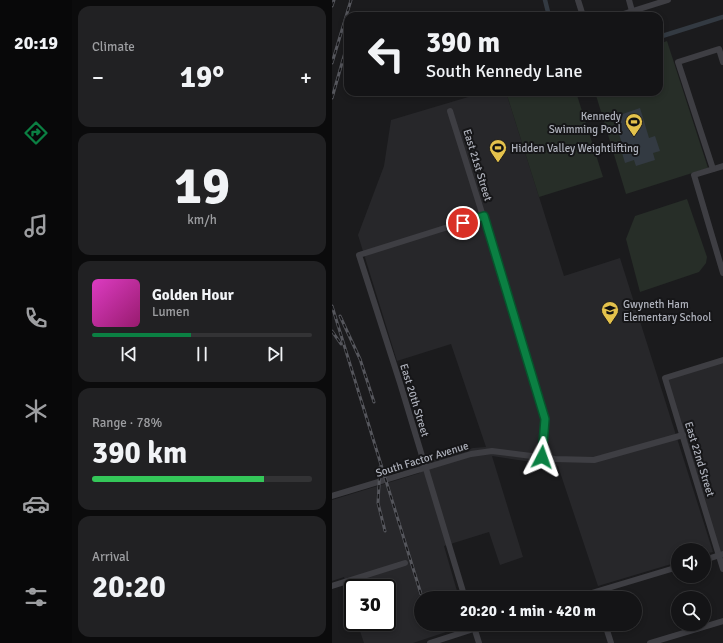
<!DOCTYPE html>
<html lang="en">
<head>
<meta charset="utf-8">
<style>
  body { margin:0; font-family:Signika,sans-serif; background:#212123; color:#f1f3f6; height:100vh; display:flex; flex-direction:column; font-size:15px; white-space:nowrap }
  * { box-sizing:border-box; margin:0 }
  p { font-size:13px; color:#9d9ea1 }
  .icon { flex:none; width:22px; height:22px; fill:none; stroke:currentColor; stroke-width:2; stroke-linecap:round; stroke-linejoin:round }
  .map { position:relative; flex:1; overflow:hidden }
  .side { display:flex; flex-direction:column; gap:6px; padding:6px; background:#0b0b0c; width:260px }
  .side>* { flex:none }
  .top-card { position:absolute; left:12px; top:12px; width:319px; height:84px; border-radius:12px; box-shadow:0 2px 6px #0003,0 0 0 1px #333335; background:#141416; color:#f1f3f6; overflow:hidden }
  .fabs { position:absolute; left:339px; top:543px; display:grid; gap:8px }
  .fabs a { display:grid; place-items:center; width:40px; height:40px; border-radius:50%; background:#141416; box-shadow:0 2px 6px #0003,0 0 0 1px #333335; font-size:20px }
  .speed { position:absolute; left:12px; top:579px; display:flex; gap:8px; font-size:20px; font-weight:700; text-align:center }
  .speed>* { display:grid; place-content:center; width:52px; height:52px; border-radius:50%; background:#141416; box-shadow:0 2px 6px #0003,0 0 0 1px #333335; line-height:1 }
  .speed .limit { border:2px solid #111; border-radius:6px; background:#fff; color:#111 }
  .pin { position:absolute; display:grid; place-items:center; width:34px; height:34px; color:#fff; margin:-17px; border:2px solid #fff; border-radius:50%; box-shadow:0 1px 4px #0007 }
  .me { position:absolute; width:44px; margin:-22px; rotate:4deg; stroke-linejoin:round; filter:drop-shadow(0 0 3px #0008) }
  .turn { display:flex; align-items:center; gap:14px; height:84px; padding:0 16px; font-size:18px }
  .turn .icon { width:52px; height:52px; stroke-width:2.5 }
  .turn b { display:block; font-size:28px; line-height:34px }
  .big { font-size:30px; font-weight:800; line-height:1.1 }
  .side .widget { flex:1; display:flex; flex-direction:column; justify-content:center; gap:6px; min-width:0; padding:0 14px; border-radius:12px; background:#212123 }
  .side .dial { align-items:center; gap:0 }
  .dial b { font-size:52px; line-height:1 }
  .song { display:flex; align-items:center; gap:12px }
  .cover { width:48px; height:48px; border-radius:6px; background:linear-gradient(135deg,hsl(310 70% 55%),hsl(320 70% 35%)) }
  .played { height:4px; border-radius:2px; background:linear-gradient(90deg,#0b8043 45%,#333335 45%) }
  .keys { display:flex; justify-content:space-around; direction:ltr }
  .heat { display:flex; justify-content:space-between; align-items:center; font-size:22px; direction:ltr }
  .charge { height:6px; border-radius:3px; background:linear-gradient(90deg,#34c759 78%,#333335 0) }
  .trip { position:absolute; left:82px; top:591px; width:228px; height:40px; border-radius:20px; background:#141416; box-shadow:0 2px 6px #0003,0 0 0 1px #333335; font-weight:800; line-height:40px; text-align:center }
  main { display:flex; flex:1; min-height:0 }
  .dock { display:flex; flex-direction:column; width:72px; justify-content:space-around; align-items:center; background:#080809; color:#9d9ea1 }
  .dock .icon { width:28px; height:28px }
  .dock .on { color:#0b8043 }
  .dock b { font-size:18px; color:#f1f3f6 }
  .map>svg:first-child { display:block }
  .built { fill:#27272a }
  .green { fill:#272e28 }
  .water { fill:#333a42 }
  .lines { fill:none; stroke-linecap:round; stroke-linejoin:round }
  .canal { stroke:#333a42; stroke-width:4.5 }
  .minor { stroke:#3e3e43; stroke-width:6 }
  .rail-casing { stroke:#55565c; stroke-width:3 }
  .rail { stroke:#161618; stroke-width:1.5; stroke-dasharray:4.5; stroke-linecap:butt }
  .route-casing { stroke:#07532c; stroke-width:10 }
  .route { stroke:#0b8043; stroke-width:7 }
  .labels { text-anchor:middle; stroke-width:4; stroke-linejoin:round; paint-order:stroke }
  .poi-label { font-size:11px; fill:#aeb1bb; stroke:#161618; text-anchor:start }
  .street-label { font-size:11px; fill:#aeb1bb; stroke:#161618 }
</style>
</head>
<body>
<main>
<nav class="dock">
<b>20:19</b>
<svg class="icon on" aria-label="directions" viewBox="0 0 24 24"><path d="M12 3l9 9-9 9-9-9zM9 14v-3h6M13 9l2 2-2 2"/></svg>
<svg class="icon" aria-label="music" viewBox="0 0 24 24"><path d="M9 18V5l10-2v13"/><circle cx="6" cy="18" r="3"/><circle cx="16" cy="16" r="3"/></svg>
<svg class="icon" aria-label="phone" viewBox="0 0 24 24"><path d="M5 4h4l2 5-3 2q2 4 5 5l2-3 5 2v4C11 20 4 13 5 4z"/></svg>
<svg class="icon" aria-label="climate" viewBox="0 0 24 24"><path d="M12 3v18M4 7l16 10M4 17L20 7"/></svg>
<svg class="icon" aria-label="car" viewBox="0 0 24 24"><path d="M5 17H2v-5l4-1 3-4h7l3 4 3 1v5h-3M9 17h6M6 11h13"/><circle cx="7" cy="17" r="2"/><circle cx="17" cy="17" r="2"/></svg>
<svg class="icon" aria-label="filters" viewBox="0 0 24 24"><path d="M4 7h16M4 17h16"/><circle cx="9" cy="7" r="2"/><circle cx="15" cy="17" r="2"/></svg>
</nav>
<section class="side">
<div class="widget"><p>Climate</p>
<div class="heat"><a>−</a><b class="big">19°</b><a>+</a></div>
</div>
<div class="widget dial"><b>19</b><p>km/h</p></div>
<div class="widget">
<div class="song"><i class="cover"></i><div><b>Golden Hour</b><p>Lumen</p></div></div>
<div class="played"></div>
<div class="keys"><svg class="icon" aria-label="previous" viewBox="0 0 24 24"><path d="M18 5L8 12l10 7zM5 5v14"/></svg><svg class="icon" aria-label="pause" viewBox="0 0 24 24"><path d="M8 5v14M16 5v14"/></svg><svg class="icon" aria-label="next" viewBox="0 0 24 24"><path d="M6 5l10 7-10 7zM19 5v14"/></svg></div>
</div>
<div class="widget"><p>Range · 78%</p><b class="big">390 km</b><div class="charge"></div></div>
<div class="widget"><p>Arrival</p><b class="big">20:20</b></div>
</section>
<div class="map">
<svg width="391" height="643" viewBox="0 0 391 643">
  <rect width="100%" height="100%" fill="#1b1b1d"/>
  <g class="built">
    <path d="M 153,92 L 174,92 L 232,276 L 288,258 L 381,552 L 372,554 L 372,550 L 346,550 L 346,562 L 266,586 L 226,466 L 160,456 L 191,557 L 168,565 L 157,532 L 112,546 L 127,598 L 89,598 L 89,624 L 135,624 L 135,625 L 81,643 L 32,643 L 25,622 L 55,622 L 55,588 L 21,588 L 21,609 L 12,577 L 0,581 L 0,500 L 88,473 L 86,464 L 141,448 L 154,447 L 119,344 L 65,361 L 26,235 L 52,166 L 59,120 Z"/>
    <path d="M 391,360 L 391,554 L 387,555 L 333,378 Z"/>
  </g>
  <g class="green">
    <path d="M 335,41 L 376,168 L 294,194 L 263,92 L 327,92 L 327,44 Z"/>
    <path d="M 174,92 L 244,92 L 271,177 L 207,197 Z"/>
    <path d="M 355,199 L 375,257 L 374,263 L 367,272 L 308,292 L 294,239 L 303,216 Z"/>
  </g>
  <path class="water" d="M 308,108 L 317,138 L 323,136 L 328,151 L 321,153 L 323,160 L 304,166 L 302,160 L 293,163 L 288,146 L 290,144 L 282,117 Z"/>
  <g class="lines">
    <g class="canal">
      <path d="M 213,0 L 217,16"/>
      <path d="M 327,37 L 391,17"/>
    </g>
    <g class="minor">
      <path d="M 246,0 L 251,16"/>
      <path d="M 297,0 L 300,11"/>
      <path d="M 285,16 L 336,0"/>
      <path d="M 118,111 L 208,398 L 213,419 L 210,457"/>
      <path d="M 391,166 L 362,175 L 391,273"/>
      <path d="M 381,169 L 346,62 L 387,49 L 391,62"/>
      <path d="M 391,360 L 333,378 L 391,569"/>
      <path d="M 0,496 L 139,454 L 160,451 L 223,459 L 262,460 L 351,435"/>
      <path d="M 372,560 L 391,554"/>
      <path d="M 0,586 L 73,563"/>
      <path d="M 133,598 L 68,383 L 27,255 L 151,216"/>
      <path d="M 243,598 L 346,567"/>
      <path d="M 141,624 L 147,643"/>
      <path d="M 273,624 L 279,643"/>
      <path d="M 98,643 L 157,624"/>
      <path d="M 318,643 L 391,621"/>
    </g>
    <defs>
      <g id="rail">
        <path d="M 0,6 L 2,0"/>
        <path d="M 0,63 L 19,0"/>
        <path d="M 0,98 L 16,42"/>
        <path d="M 0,306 L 89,594"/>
        <path d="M 8,316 L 28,359 L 42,402"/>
        <path d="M 0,331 L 9,344"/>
        <path d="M 48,467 L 46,503 L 53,531"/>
      </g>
    </defs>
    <use href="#rail" class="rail-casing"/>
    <use href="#rail" class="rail"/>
  </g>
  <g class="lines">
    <defs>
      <path id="route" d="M 131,223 L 152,216 L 210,409 L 213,419 L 210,457"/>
    </defs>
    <use href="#route" class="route-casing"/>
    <use href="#route" class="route"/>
  </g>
  <defs>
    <symbol id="stadium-pin" viewBox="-11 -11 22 30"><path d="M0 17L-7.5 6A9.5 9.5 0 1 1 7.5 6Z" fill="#e4c24c" stroke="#161618"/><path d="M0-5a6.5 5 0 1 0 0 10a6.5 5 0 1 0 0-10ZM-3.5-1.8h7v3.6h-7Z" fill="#111"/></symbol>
    <symbol id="school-pin" viewBox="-11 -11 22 30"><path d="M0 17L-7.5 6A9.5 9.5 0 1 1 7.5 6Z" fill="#e4c24c" stroke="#161618"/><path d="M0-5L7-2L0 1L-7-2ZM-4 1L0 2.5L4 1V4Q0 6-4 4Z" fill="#111"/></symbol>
  </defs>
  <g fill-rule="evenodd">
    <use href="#stadium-pin" x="292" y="112" width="20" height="27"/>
    <use href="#stadium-pin" x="156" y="138" width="20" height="27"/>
    <use href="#school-pin" x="268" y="300" width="20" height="27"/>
  </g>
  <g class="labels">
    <g class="poi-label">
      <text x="289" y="120" text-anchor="end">Kennedy<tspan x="289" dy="13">Swimming Pool</tspan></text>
      <text x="179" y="152">Hidden Valley Weightlifting</text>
      <text x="291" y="308">Gwyneth Ham<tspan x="291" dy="13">Elementary School</tspan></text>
    </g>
    <g class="street-label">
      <text transform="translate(146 165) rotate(73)" y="4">East 21st Street</text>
      <text transform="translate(83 400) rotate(73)" y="4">East 20th Street</text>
      <text transform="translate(90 459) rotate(-17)" y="4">South Factor Avenue</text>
      <text transform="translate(368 459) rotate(73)" y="4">East 22nd Street</text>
    </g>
  </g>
</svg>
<div class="fabs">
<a><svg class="icon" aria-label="sound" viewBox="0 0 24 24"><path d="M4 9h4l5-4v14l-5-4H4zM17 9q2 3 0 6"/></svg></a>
<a><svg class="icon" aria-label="search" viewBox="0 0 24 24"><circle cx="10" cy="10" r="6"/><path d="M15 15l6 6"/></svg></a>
</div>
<div class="speed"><div class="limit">30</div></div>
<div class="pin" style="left:131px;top:223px;background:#d93025"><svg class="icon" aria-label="arrive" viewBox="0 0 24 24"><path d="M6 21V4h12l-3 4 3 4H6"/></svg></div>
<svg class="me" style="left:210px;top:457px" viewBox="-20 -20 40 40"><path d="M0-17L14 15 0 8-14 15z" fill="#0b8043" stroke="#fff" stroke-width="4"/></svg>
<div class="trip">20:20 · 1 min · 420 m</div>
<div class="top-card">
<div class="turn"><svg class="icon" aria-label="left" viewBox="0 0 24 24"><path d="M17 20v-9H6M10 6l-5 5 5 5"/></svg><div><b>390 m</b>South Kennedy Lane</div></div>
</div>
</div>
</main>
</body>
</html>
